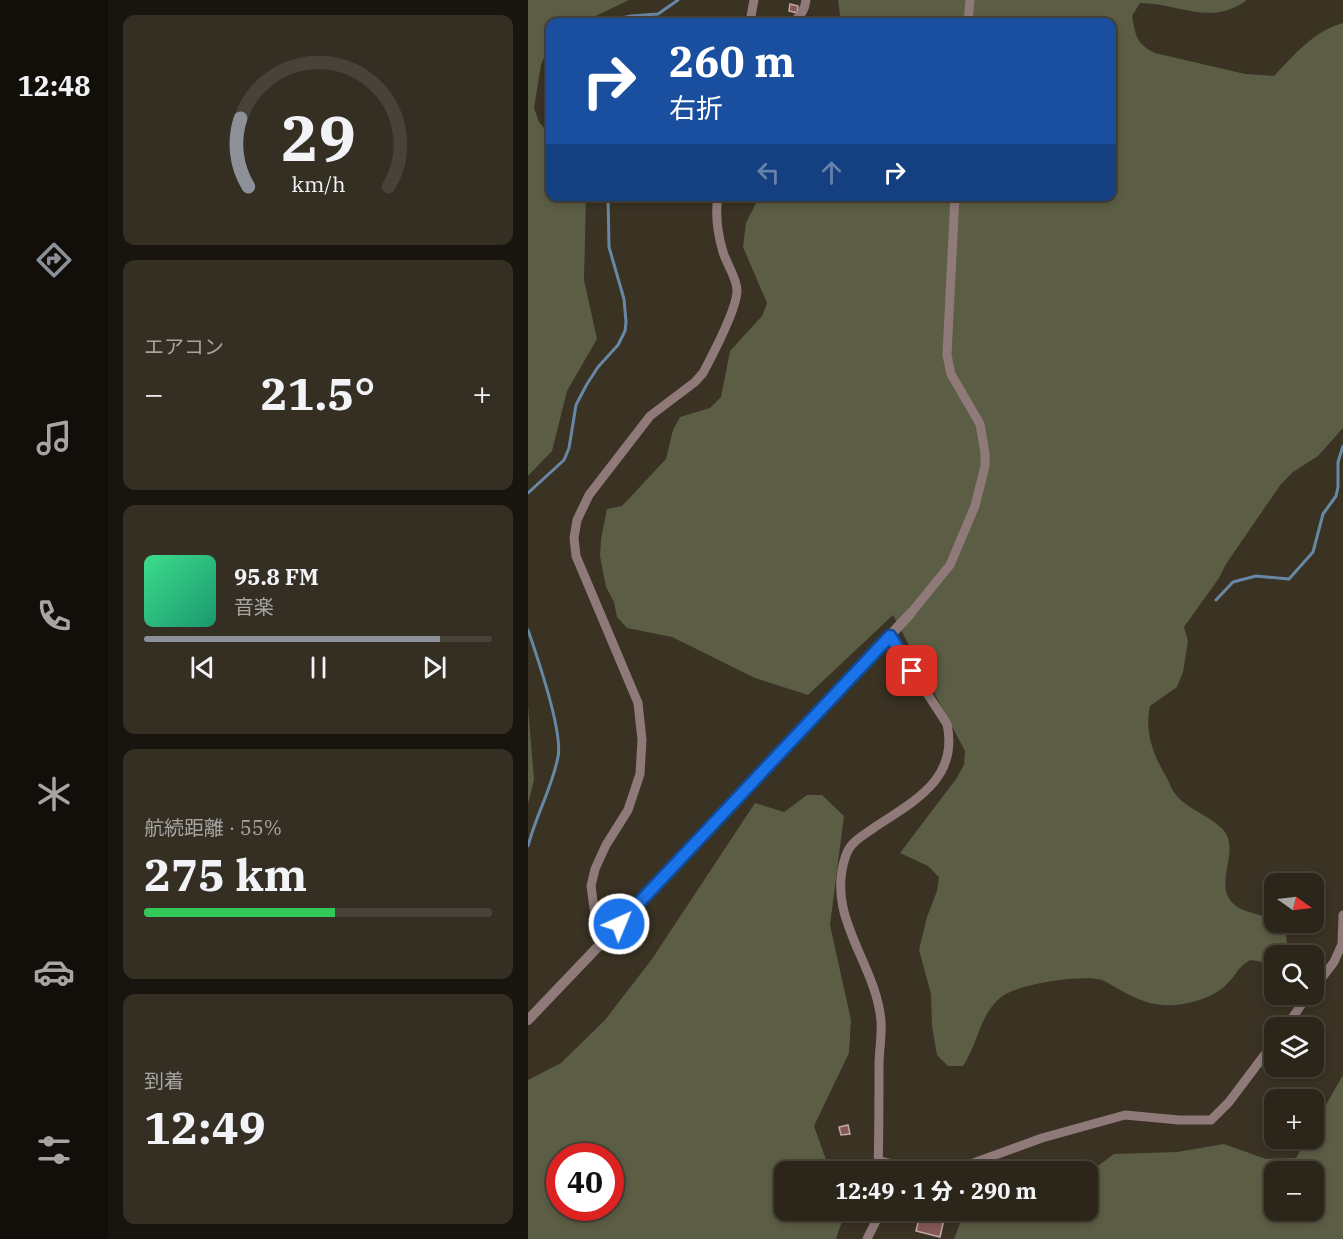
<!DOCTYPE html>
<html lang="ja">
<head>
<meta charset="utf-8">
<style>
  body { margin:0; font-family:"IBM Plex Serif","Noto Sans JP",serif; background:#342e23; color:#f1f3f6; height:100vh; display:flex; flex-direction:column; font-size:22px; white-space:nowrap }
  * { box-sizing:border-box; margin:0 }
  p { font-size:20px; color:#a6a5a2 }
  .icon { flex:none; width:33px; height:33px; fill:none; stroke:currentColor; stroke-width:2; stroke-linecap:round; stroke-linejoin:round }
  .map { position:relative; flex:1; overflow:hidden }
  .drawer { display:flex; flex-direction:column; gap:15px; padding:15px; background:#18150e; width:420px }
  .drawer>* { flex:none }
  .hud { position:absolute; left:18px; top:18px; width:570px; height:183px; border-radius:12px; box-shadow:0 3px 9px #0003,0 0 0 2px #484339; background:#1a4fa0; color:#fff; overflow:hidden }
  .needle { width:39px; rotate:104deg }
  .buttons { position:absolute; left:736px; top:873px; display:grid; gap:12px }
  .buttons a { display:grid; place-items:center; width:60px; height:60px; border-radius:12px; background:#2c261a; box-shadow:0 3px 9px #0003,0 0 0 2px #484339; font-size:30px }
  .speed { position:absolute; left:18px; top:1143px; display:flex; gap:12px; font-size:30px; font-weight:700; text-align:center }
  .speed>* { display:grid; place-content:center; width:78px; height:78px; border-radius:50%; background:#2c261a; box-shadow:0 3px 9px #0003,0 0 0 2px #484339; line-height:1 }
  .speed .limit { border:9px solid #d22; background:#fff; color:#111 }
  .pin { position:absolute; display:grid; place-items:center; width:51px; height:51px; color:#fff; margin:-26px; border-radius:12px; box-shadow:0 3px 9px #0006 }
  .me { position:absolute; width:66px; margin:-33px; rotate:44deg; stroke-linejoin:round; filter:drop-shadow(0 0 4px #0008) }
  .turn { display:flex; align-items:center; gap:21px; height:126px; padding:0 24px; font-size:27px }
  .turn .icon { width:78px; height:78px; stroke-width:2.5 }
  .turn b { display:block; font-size:42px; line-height:51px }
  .lanes { display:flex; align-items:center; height:57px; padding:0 24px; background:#0003; justify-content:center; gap:30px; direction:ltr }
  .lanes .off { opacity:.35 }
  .big { font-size:45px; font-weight:800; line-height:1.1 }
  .drawer .card { flex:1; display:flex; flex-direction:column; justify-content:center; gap:9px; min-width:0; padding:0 21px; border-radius:12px; background:#342e23 }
  .drawer .dial { align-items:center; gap:0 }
  .dial svg { height:156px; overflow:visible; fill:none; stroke:#484339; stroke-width:7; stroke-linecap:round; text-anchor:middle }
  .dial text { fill:#f1f3f6; stroke:none }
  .song { display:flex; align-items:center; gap:18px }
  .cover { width:72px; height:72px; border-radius:9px; background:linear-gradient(135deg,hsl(150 70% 55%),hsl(160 70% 35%)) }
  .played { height:6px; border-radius:3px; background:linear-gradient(90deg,#8c9099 85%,#484339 85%) }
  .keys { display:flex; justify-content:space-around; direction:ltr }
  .heat { display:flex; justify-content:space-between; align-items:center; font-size:33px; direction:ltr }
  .charge { height:9px; border-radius:4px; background:linear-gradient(90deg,#34c759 55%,#484339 0) }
  .trip { position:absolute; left:246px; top:1161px; width:324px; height:60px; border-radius:12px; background:#2c261a; box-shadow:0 3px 9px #0003,0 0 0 2px #484339; font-weight:800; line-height:60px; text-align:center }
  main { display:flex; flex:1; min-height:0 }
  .tab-bar { display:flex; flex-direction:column; width:108px; justify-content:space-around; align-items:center; background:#120f0a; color:#a6a5a2 }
  .tab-bar .icon { width:42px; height:42px }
  .tab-bar .current { color:#8c9099 }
  .tab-bar b { font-size:27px; color:#f1f3f6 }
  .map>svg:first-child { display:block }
  .green { fill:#5b5d44; fill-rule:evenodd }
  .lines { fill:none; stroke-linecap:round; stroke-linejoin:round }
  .stream { stroke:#6887a6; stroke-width:3 }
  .building { fill:#855955; stroke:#c1a9a7; stroke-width:1.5 }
  .minor { stroke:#8f7a79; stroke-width:9 }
  .tertiary { stroke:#8f7a79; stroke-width:10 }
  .route-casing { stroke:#114b97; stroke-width:15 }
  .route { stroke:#1a73e8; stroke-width:10 }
</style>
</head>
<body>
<main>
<nav class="tab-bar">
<b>12:48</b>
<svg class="icon current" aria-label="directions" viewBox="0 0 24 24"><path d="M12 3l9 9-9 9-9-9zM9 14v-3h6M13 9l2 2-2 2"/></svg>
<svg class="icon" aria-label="music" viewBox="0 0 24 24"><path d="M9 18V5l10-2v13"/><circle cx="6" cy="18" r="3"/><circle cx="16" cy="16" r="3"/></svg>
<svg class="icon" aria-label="phone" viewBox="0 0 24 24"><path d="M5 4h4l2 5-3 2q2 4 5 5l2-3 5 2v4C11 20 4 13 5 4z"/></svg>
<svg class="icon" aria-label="climate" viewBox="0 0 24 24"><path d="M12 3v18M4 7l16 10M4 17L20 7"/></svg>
<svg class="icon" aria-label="car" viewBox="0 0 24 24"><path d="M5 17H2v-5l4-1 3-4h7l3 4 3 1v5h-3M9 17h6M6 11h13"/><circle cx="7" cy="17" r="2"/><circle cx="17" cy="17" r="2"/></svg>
<svg class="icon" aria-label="filters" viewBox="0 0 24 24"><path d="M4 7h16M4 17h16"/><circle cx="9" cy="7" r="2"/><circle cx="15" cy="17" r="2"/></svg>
</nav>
<section class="drawer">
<div class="card dial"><svg viewBox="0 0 100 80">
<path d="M14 69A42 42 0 1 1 86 69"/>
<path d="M14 69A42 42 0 0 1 10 34" stroke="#8c9099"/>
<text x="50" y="56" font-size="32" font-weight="700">29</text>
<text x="50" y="72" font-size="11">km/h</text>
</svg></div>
<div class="card"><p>エアコン</p>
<div class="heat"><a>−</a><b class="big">21.5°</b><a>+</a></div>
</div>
<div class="card">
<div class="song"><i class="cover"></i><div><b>95.8 FM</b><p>音楽</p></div></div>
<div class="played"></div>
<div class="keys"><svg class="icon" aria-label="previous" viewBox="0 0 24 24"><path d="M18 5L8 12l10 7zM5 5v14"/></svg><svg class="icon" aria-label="pause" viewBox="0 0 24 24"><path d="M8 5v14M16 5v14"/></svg><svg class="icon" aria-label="next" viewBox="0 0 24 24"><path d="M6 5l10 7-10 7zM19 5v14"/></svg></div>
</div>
<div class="card"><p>航続距離 · 55%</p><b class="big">275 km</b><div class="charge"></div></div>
<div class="card"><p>到着</p><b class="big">12:49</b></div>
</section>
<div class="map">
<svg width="815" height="1239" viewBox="0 0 815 1239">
  <rect width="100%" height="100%" fill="#3a3223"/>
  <g class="green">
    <path d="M 0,0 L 101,0 L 55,22 L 22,22 L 22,43 L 13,65 L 6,108 L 11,122 L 22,135 L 22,196 L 58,197 L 56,280 L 69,339 L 39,391 L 24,451 L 0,476 Z"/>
    <path d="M 310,0 L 719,0 C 683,27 650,3 612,3 L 604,16 C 608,37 608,43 627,53 L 717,74 L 746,76 C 766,55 786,31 815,23 L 815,428 L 790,456 L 765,472 L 753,484 L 698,564 L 691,578 L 656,627 L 660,641 L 655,672 L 649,687 L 622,706 C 616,734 626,756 640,780 C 642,785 645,792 649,796 C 662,811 684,816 697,832 C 712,854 683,887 708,906 C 715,912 737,916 747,919 L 747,922 L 752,923 C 759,934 761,942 756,955 L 747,956 L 747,964 L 722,960 C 708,969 710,973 700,983 C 690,994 674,1000 660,1003 C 634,1009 616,1003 594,991 C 588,988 581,983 574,980 C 554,974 487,984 472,998 C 451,1016 450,1044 435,1066 L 420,1066 L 409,1055 L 404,1026 L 403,994 L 391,950 L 399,917 L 409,891 L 411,877 L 400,866 L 372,853 L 428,779 L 436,765 L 437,751 L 365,615 L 280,695 L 227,678 L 144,637 L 99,628 L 89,617 L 86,602 L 78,587 L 72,556 L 73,539 L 79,509 L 94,506 L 138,459 L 145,430 L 152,417 L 182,408 L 193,397 L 202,351 L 234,316 L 239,303 L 215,247 L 218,223 L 231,197 L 584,196 L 584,22 L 313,22 Z"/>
    <path d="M 0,706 L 6,780 L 0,804 Z"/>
    <path d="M 279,795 L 294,795 L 316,816 L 302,925 L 323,1020 L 321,1053 L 286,1126 L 302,1171 L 256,1172 L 256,1210 L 315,1211 L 316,1215 L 308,1239 L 0,1239 L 0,1080 L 33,1063 L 77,1020 L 124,959 L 227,803 L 256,812 ZM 32,1156 L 82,1156 L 82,1208 L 32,1208 Z"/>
    <path d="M 815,1075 L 815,1239 L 426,1239 L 437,1211 L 560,1210 L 560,1173 L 586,1154 L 649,1152 L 696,1144 L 738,1159 L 768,1158 L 779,1139 L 786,1138 L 786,1126 ZM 747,1172 L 786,1172 L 786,1210 L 747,1210 Z"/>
  </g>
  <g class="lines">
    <g class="stream">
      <path d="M 75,22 L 103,16 L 130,14 L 150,0"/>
      <path d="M 22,69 L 22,75"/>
      <path d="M 0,493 L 36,460 L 41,448 L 48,405 L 59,384 L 70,367 L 90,345 L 97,331 L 98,322 L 96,299 L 81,247 L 80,196"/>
      <path d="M 688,600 L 705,582 L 728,576 L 761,579 L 785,552 L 795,514 L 808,496 L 810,487 L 810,462 L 815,446"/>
      <path d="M 0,630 C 9,656 35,733 30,757 C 24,788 8,815 0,846"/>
    </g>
  </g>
  <g class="building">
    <path d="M 262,4 L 270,6 L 269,13 L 261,11 Z"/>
    <path d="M 320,1125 L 322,1134 L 313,1135 L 311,1127 Z"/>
    <path d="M 393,1210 L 418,1210 L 412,1237 L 388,1231 Z"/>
  </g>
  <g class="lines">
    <g class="minor">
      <path d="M 222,22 L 226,0"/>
      <path d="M 265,22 C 273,16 277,10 278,0"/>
      <path d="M 440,22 L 442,0"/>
      <path d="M 383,613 L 422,565 L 447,506 L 457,466 L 457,453 L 452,424 L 423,374 L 419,355 L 427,196"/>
      <path d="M 79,936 L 67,915 L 63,886 L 67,869 L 78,845 L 100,810 L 112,774 L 114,740 L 110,703 L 48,556 L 46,538 L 49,520 L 61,495 L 122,416 L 167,382 L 175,373 C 184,356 209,309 209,291 C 209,278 199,265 195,252 C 190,235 187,214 190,196"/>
      <path d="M 786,988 L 806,962 L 814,944 L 815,915"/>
      <path d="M 757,1028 L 781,994"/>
      <path d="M 351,1161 L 401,1172"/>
      <path d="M 350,1172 C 351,1136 351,1101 351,1066 C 351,1051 354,1036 353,1021 C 348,962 296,917 318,855 C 323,841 336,835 347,827 C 386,801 431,779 419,724 L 362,636"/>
      <path d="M 416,1172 L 426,1170 L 514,1138 L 597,1115 L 651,1120 L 683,1120 L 701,1102 L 747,1041"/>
      <path d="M 339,1239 L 349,1219 L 349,1210"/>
    </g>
    <path class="tertiary" d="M 0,1020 L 150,863 L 383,613"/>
  </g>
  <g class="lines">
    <defs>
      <path id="route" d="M 91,924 L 362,636 L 384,671"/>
    </defs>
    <use href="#route" class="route-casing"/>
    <use href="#route" class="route"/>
  </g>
</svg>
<div class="buttons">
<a><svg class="needle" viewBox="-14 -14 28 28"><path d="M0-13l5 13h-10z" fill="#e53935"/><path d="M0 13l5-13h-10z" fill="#a6a5a2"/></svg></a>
<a><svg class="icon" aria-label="search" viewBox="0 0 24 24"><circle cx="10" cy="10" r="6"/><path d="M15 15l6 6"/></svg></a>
<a><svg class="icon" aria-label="layers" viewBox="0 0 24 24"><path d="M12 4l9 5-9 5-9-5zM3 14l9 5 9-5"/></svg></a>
<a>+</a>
<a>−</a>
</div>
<div class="speed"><div class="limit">40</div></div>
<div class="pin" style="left:384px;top:671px;background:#d93025"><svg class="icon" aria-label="arrive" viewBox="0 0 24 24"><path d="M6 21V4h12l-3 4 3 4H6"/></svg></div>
<svg class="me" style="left:91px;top:924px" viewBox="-20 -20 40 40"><circle r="17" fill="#1a73e8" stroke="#fff" stroke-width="3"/><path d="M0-11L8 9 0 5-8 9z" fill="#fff"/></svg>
<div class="trip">12:49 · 1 分 · 290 m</div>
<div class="hud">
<div class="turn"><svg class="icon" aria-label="right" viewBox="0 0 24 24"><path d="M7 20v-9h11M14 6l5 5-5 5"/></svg><div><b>260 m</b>右折</div></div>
<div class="lanes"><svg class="icon off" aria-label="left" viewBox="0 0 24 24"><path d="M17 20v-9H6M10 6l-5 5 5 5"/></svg><svg class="icon off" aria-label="ahead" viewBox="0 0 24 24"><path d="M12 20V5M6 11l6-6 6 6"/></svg><svg class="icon" aria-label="right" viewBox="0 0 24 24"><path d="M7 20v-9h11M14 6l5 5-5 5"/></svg></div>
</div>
</div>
</main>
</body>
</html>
